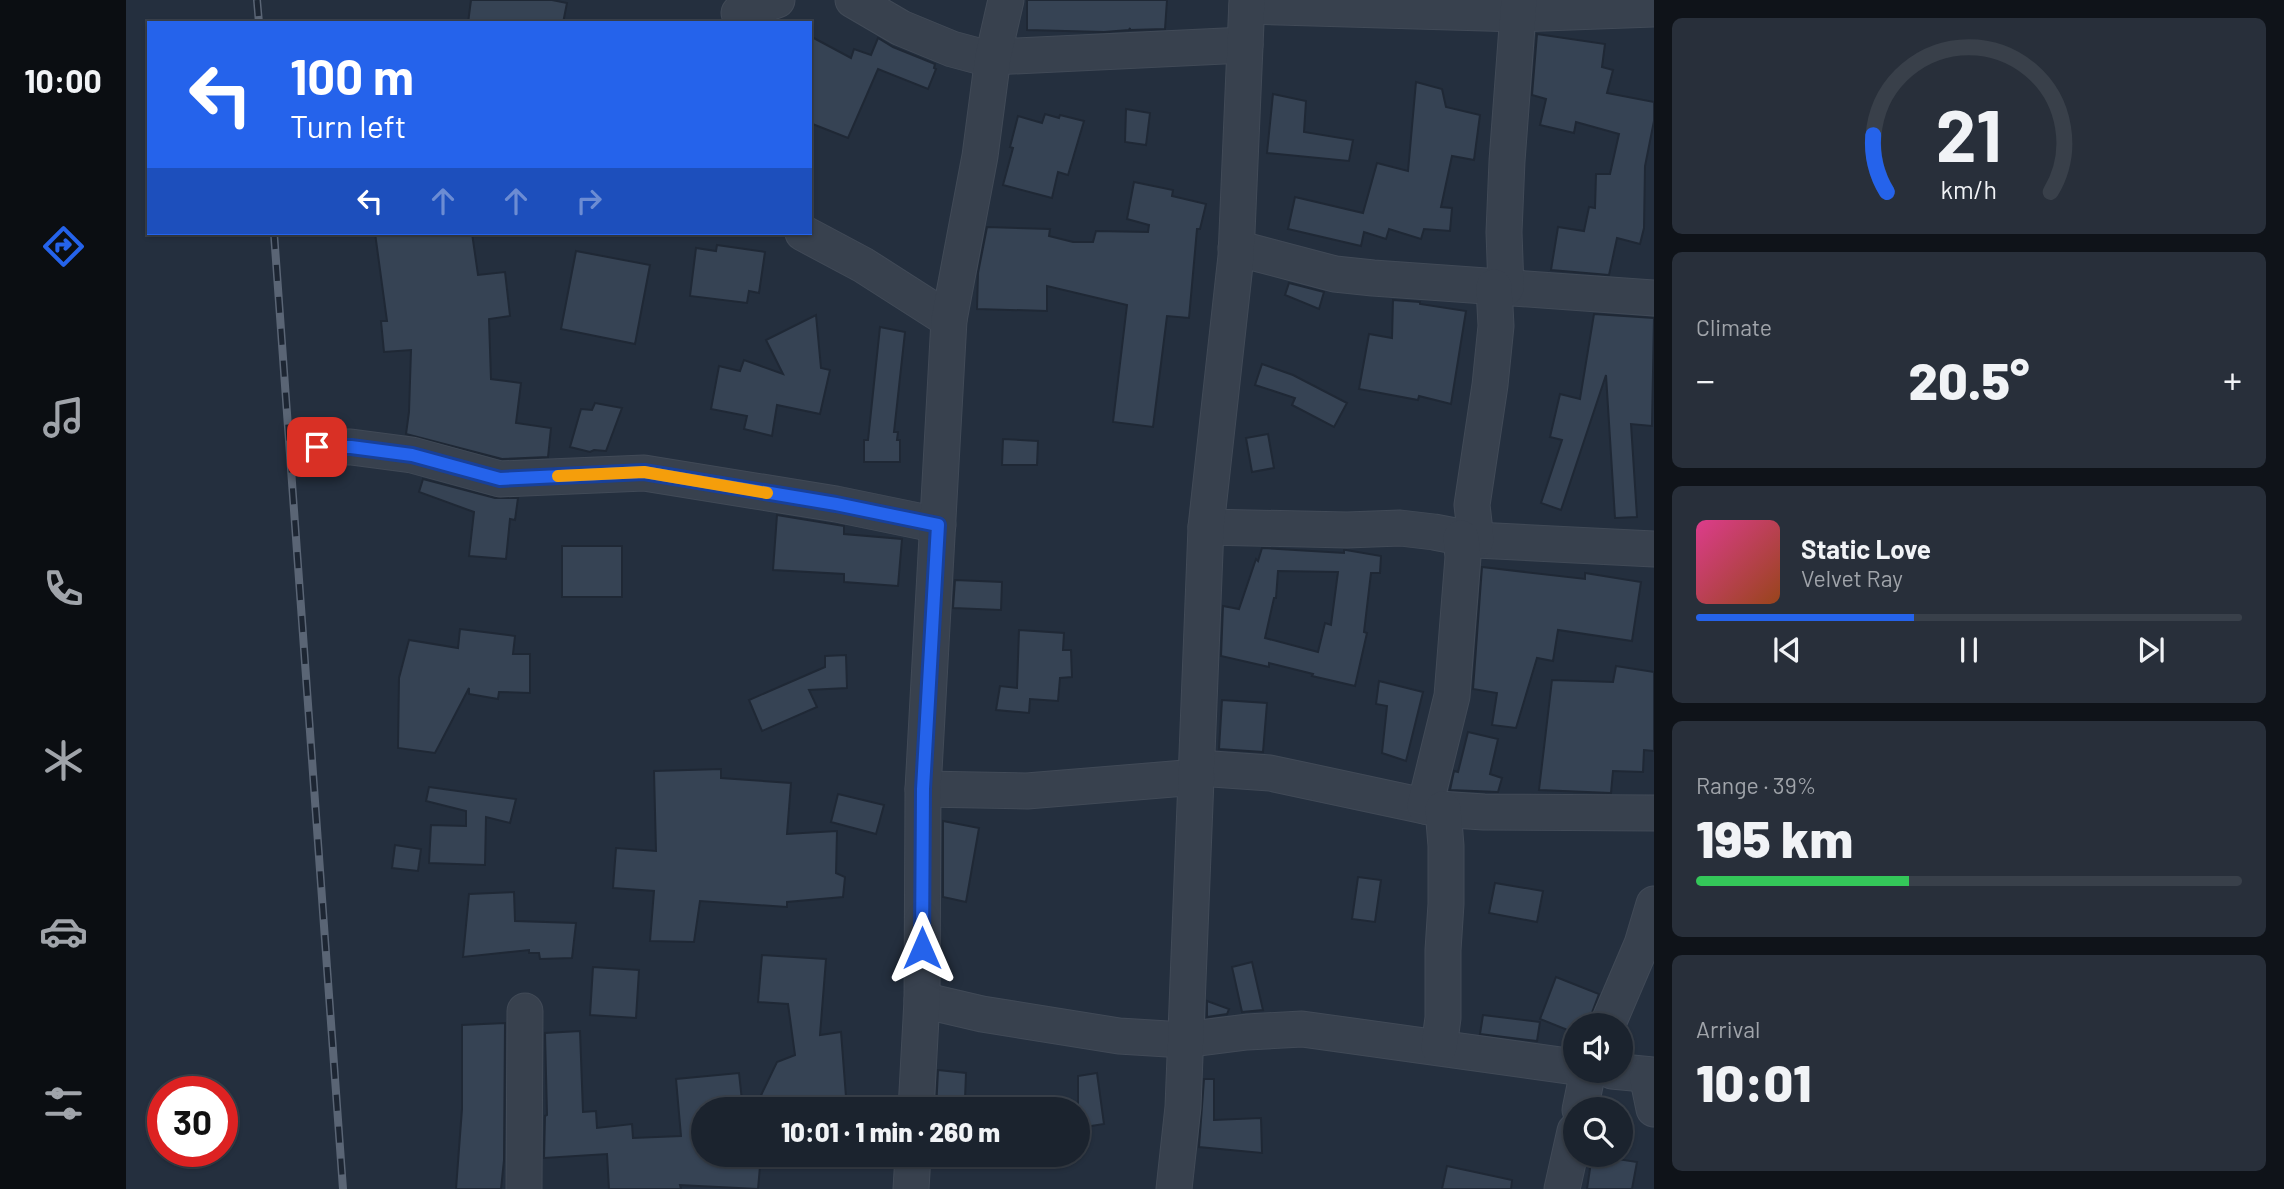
<!DOCTYPE html>
<html lang="en">
<head>
<meta charset="utf-8">
<style>
  body { margin:0; font-family:Barlow,sans-serif; background:#282f3a; color:#f1f3f6; height:100vh; display:flex; flex-direction:column; font-size:26px; white-space:nowrap }
  * { box-sizing:border-box; margin:0 }
  p { font-size:23px; color:#a0a4aa }
  .icon { flex:none; width:38px; height:38px; fill:none; stroke:currentColor; stroke-width:2; stroke-linecap:round; stroke-linejoin:round }
  .map { position:relative; flex:1; overflow:hidden }
  .side { display:flex; flex-direction:column; gap:18px; padding:18px; background:#0f1319; width:630px }
  .side>* { flex:none }
  .top-card { position:absolute; left:21px; top:21px; width:665px; height:214px; border-radius:0px; box-shadow:0 2px 5px #0004,0 0 0 2px #39404a; background:#2563eb; color:#fff; overflow:hidden }
  .controls { position:absolute; left:1437px; top:1013px; display:grid; gap:14px }
  .controls a { display:grid; place-items:center; width:70px; height:70px; border-radius:50%; background:#1b232e; box-shadow:0 2px 5px #0004,0 0 0 2px #39404a; font-size:35px }
  .speed { position:absolute; left:21px; top:1076px; display:flex; gap:14px; font-size:35px; font-weight:700; text-align:center }
  .speed>* { display:grid; place-content:center; width:91px; height:91px; border-radius:50%; background:#1b232e; box-shadow:0 2px 5px #0004,0 0 0 2px #39404a; line-height:1 }
  .speed .limit { border:10px solid #d22; background:#fff; color:#111 }
  .pin { position:absolute; display:grid; place-items:center; width:60px; height:60px; color:#fff; margin:-30px; border-radius:14px; box-shadow:0 4px 10px #0006 }
  .me { position:absolute; width:77px; margin:-38px; rotate:0deg; stroke-linejoin:round; filter:drop-shadow(0 0 5px #0008) }
  .turn { display:flex; align-items:center; gap:24px; height:147px; padding:0 28px; font-size:32px }
  .turn .icon { width:91px; height:91px; stroke-width:2.5 }
  .turn b { display:block; font-size:49px; line-height:60px }
  .lanes { display:flex; align-items:center; height:66px; padding:0 28px; background:#0003; justify-content:center; gap:35px; direction:ltr }
  .lanes .off { opacity:.35 }
  .big { font-size:52px; font-weight:800; line-height:1.1 }
  .side .card { flex:1; display:flex; flex-direction:column; justify-content:center; gap:10px; min-width:0; padding:0 24px; border-radius:10px; background:#282f3a }
  .side .dial { align-items:center; gap:0 }
  .dial svg { height:182px; overflow:visible; fill:none; stroke:#39404a; stroke-width:7; stroke-linecap:round; text-anchor:middle }
  .dial text { fill:#f1f3f6; stroke:none }
  .song { display:flex; align-items:center; gap:21px }
  .cover { width:84px; height:84px; border-radius:10px; background:linear-gradient(135deg,hsl(330 70% 55%),hsl(20 70% 35%)) }
  .played { height:7px; border-radius:4px; background:linear-gradient(90deg,#2563eb 40%,#39404a 40%) }
  .keys { display:flex; justify-content:space-around; direction:ltr }
  .heat { display:flex; justify-content:space-between; align-items:center; font-size:38px; direction:ltr }
  .charge { height:10px; border-radius:5px; background:linear-gradient(90deg,#34c759 39%,#39404a 0) }
  .trip { position:absolute; left:565px; top:1097px; width:399px; height:70px; border-radius:35px; background:#1b232e; box-shadow:0 2px 5px #0004,0 0 0 2px #39404a; font-weight:800; line-height:70px; text-align:center }
  main { display:flex; flex:1; min-height:0 }
  .tab-bar { display:flex; flex-direction:column; width:126px; justify-content:space-around; align-items:center; background:#0b0e12; color:#a0a4aa }
  .tab-bar .icon { width:49px; height:49px }
  .tab-bar .current { color:#2563eb }
  .tab-bar b { font-size:32px; color:#f1f3f6 }
  .map>svg:first-child { display:block }
  .building { fill:#364354; stroke:#1f2835; stroke-width:2; fill-rule:evenodd }
  .lines { fill:none; stroke-linecap:round; stroke-linejoin:round }
  .minor-casing { stroke:#414a57; stroke-width:37 }
  .minor { stroke:#38414e; stroke-width:35 }
  .rail-casing { stroke:#5a6575; stroke-width:8 }
  .rail { stroke:#1d2633; stroke-width:5; stroke-dasharray:16; stroke-linecap:butt }
  .route-casing { stroke:#184099; stroke-width:18 }
  .route { stroke:#2563eb; stroke-width:12 }
  .slow { stroke:#f59e0b; stroke-width:12 }
</style>
</head>
<body>
<main>
<nav class="tab-bar">
<b>10:00</b>
<svg class="icon current" aria-label="directions" viewBox="0 0 24 24"><path d="M12 3l9 9-9 9-9-9zM9 14v-3h6M13 9l2 2-2 2"/></svg>
<svg class="icon" aria-label="music" viewBox="0 0 24 24"><path d="M9 18V5l10-2v13"/><circle cx="6" cy="18" r="3"/><circle cx="16" cy="16" r="3"/></svg>
<svg class="icon" aria-label="phone" viewBox="0 0 24 24"><path d="M5 4h4l2 5-3 2q2 4 5 5l2-3 5 2v4C11 20 4 13 5 4z"/></svg>
<svg class="icon" aria-label="climate" viewBox="0 0 24 24"><path d="M12 3v18M4 7l16 10M4 17L20 7"/></svg>
<svg class="icon" aria-label="car" viewBox="0 0 24 24"><path d="M5 17H2v-5l4-1 3-4h7l3 4 3 1v5h-3M9 17h6M6 11h13"/><circle cx="7" cy="17" r="2"/><circle cx="17" cy="17" r="2"/></svg>
<svg class="icon" aria-label="filters" viewBox="0 0 24 24"><path d="M4 7h16M4 17h16"/><circle cx="9" cy="7" r="2"/><circle cx="15" cy="17" r="2"/></svg>
</nav>
<div class="map">
<svg width="1528" height="1189" viewBox="0 0 1528 1189">
  <rect width="100%" height="100%" fill="#242f3e"/>
  <g class="building">
    <path d="M 345,0 L 426,0 L 441,3 L 437,23 L 342,23 Z"/>
    <path d="M 901,0 L 1041,0 L 1039,29 L 1004,30 L 1004,28 L 1003,30 L 978,32 L 901,30 Z"/>
    <path d="M 1411,34 L 1479,44 L 1476,67 L 1487,70 L 1481,93 L 1528,102 L 1528,121 L 1519,166 L 1518,228 L 1514,244 L 1491,238 L 1483,275 L 1425,270 L 1432,227 L 1458,231 L 1463,207 L 1469,208 L 1470,174 L 1484,174 L 1493,134 L 1450,122 L 1448,133 L 1414,125 L 1420,99 L 1406,95 Z"/>
    <path d="M 684,36 L 725,58 L 728,49 L 745,55 L 752,38 L 767,47 L 809,64 L 808,68 L 810,69 L 802,89 L 752,69 L 722,138 L 684,123 Z"/>
    <path d="M 1290,82 L 1316,89 L 1320,107 L 1354,115 L 1348,160 L 1326,156 L 1315,207 L 1326,208 L 1324,231 L 1298,229 L 1295,239 L 1263,229 L 1260,239 L 1238,232 L 1235,246 L 1162,229 L 1169,197 L 1237,213 L 1251,163 L 1282,171 Z"/>
    <path d="M 1147,94 L 1180,101 L 1178,132 L 1227,140 L 1223,161 L 1141,153 Z"/>
    <path d="M 1000,109 L 1024,113 L 1020,145 L 999,142 Z"/>
    <path d="M 919,114 L 933,118 L 934,115 L 958,121 L 942,175 L 932,172 L 926,198 L 877,185 L 887,148 L 884,147 L 892,116 L 916,123 Z"/>
    <path d="M 1008,182 L 1047,190 L 1046,196 L 1080,204 L 1074,229 L 1071,229 L 1063,318 L 1041,316 L 1027,427 L 987,422 L 1001,305 L 921,286 L 921,311 L 851,309 L 852,273 L 861,227 L 924,229 L 923,236 L 947,242 L 967,242 L 970,231 L 1022,232 L 1023,225 L 1001,219 Z"/>
    <path d="M 249,233 L 346,233 L 352,275 L 379,272 L 384,316 L 363,319 L 365,379 L 395,383 L 390,423 L 425,428 L 422,457 L 376,459 L 280,434 L 283,412 L 285,350 L 258,352 L 255,321 L 261,321 Z"/>
    <path d="M 591,245 L 639,252 L 633,293 L 623,291 L 621,303 L 564,296 L 570,248 L 590,251 Z"/>
    <path d="M 450,251 L 524,265 L 509,344 L 435,329 Z"/>
    <path d="M 1163,283 L 1198,292 L 1193,309 L 1159,295 Z"/>
    <path d="M 1267,300 L 1294,302 L 1294,304 L 1340,311 L 1325,404 L 1293,396 L 1292,400 L 1233,389 L 1243,334 L 1266,338 Z"/>
    <path d="M 1468,314 L 1528,318 L 1526,426 L 1505,424 L 1511,517 L 1489,518 L 1480,375 L 1435,510 L 1415,503 L 1436,440 L 1424,437 L 1434,394 L 1454,399 Z"/>
    <path d="M 690,315 L 695,368 L 704,370 L 694,414 L 651,405 L 646,436 L 618,429 L 621,416 L 585,409 L 593,366 L 614,371 L 618,360 L 657,374 L 640,340 Z"/>
    <path d="M 754,327 L 779,332 L 768,432 L 772,432 L 771,440 L 774,440 L 774,462 L 738,462 L 738,440 L 742,440 Z"/>
    <path d="M 1136,364 L 1167,375 L 1221,403 L 1208,427 L 1166,405 L 1169,398 L 1129,385 Z"/>
    <path d="M 469,403 L 496,408 L 480,451 L 468,450 L 464,452 L 444,447 L 455,409 L 466,410 Z"/>
    <path d="M 1142,434 L 1148,468 L 1126,472 L 1120,438 Z"/>
    <path d="M 877,439 L 912,441 L 911,465 L 876,465 Z"/>
    <path d="M 297,479 L 369,498 L 392,498 L 389,520 L 384,519 L 380,559 L 343,556 L 348,512 L 293,492 Z"/>
    <path d="M 651,515 L 718,526 L 718,534 L 776,539 L 772,586 L 718,582 L 718,574 L 647,570 Z"/>
    <rect x="436" y="546" width="60" height="51"/>
    <path d="M 1136,548 L 1218,553 L 1218,550 L 1220,550 L 1255,556 L 1254,573 L 1245,573 L 1238,632 L 1241,633 L 1229,686 L 1186,676 L 1187,674 L 1143,663 L 1143,667 L 1095,656 L 1097,606 L 1113,609 L 1130,559 L 1132,561 ZM 1152,571 L 1212,572 L 1205,625 L 1199,623 L 1192,652 L 1139,638 L 1148,598 L 1150,598 Z"/>
    <path d="M 1356,567 L 1459,579 L 1459,573 L 1515,582 L 1506,641 L 1432,630 L 1427,661 L 1411,658 L 1390,728 L 1366,725 L 1371,693 L 1347,689 Z"/>
    <path d="M 829,580 L 876,582 L 875,610 L 827,608 Z"/>
    <path d="M 334,629 L 389,636 L 387,654 L 404,654 L 404,693 L 373,692 L 372,699 L 343,694 L 343,688 L 309,753 L 272,748 L 273,678 L 283,640 L 332,648 Z"/>
    <path d="M 893,630 L 938,633 L 937,650 L 945,650 L 946,677 L 934,678 L 932,701 L 904,699 L 903,713 L 870,710 L 874,686 L 891,688 Z"/>
    <path d="M 720,655 L 721,688 L 683,690 L 691,707 L 636,731 L 623,700 L 699,667 L 699,656 Z"/>
    <path d="M 1490,666 L 1528,672 L 1528,751 L 1518,750 L 1517,772 L 1487,771 L 1485,793 L 1413,790 L 1426,680 L 1487,682 Z"/>
    <path d="M 1253,681 L 1297,692 L 1280,761 L 1256,753 L 1261,706 L 1250,704 Z"/>
    <path d="M 1096,700 L 1141,703 L 1137,752 L 1093,749 Z"/>
    <path d="M 1342,732 L 1372,739 L 1364,774 L 1376,778 L 1372,792 L 1324,790 L 1328,771 L 1332,772 Z"/>
    <path d="M 595,769 L 595,778 L 665,783 L 661,834 L 711,831 L 710,873 L 719,877 L 717,897 L 661,902 L 661,907 L 574,901 L 568,942 L 524,941 L 528,891 L 487,888 L 490,848 L 530,851 L 528,771 Z"/>
    <path d="M 303,787 L 390,799 L 384,823 L 360,817 L 359,865 L 303,863 L 305,825 L 340,826 L 340,811 L 300,801 Z"/>
    <path d="M 712,794 L 758,805 L 750,834 L 705,822 Z"/>
    <path d="M 817,821 L 853,828 L 840,902 L 817,897 Z"/>
    <path d="M 269,845 L 295,849 L 292,871 L 266,868 Z"/>
    <path d="M 1232,877 L 1255,880 L 1249,922 L 1226,919 Z"/>
    <path d="M 1369,883 L 1417,891 L 1411,922 L 1363,913 Z"/>
    <path d="M 388,892 L 389,921 L 450,923 L 446,958 L 414,959 L 413,953 L 403,953 L 403,950 L 337,957 L 343,894 Z"/>
    <path d="M 636,955 L 700,959 L 694,1035 L 715,1032 L 721,1110 L 628,1110 L 651,1062 L 669,1055 L 662,1004 L 632,1002 Z"/>
    <path d="M 1126,962 L 1137,1010 L 1116,1012 L 1106,967 Z"/>
    <path d="M 467,967 L 513,970 L 510,1018 L 464,1015 Z"/>
    <path d="M 1430,977 L 1473,994 L 1461,1026 L 1449,1026 L 1449,1033 L 1414,1019 Z"/>
    <path d="M 1081,1001 L 1103,1009 L 1101,1014 L 1081,1017 Z"/>
    <path d="M 1357,1015 L 1414,1022 L 1411,1041 L 1354,1034 Z"/>
    <path d="M 379,1023 L 378,1160 L 375,1189 L 330,1189 L 336,1109 L 336,1025 Z"/>
    <path d="M 454,1031 L 457,1112 L 470,1111 L 471,1128 L 506,1124 L 507,1138 L 555,1136 L 550,1079 L 613,1073 L 617,1110 L 578,1110 L 578,1155 L 635,1155 L 632,1189 L 554,1185 L 555,1189 L 483,1189 L 481,1154 L 418,1158 L 419,1116 L 421,1115 L 419,1033 Z"/>
    <path d="M 812,1070 L 840,1073 L 839,1099 L 832,1110 L 810,1110 Z"/>
    <path d="M 971,1073 L 978,1124 L 952,1128 L 952,1076 Z"/>
    <path d="M 1078,1079 L 1088,1079 L 1088,1120 L 1135,1118 L 1136,1153 L 1073,1147 Z"/>
    <path d="M 1466,1155 L 1511,1162 L 1506,1189 L 1461,1189 Z"/>
    <path d="M 1321,1166 L 1386,1180 L 1385,1189 L 1316,1189 Z"/>
  </g>
  <g class="lines">
    <defs>
      <g id="minor">
        <path d="M 727,0 L 775,28 L 826,49 L 867,60"/>
        <path d="M 1121,6 L 1393,14 L 1528,9"/>
        <path d="M 613,13 L 651,0"/>
        <path d="M 867,57 L 1119,45"/>
        <path d="M 677,233 L 737,265 L 823,320"/>
        <path d="M 1110,248 L 1209,274 L 1247,278 L 1528,298"/>
        <path d="M 1380,288 L 1378,232 L 1381,161 L 1393,0"/>
        <path d="M 191,447 L 225,447 L 286,455 L 374,479 L 518,473 L 710,504 L 812,525"/>
        <path d="M 1080,527 L 1221,530 L 1274,528 L 1308,532 L 1350,540 L 1528,549"/>
        <path d="M 1350,540 L 1346,505 L 1364,385 L 1370,326 L 1368,287"/>
        <path d="M 1072,768 L 1144,773 L 1312,809 L 1358,812 L 1528,813"/>
        <path d="M 797,789 L 901,791 L 1071,777"/>
        <path d="M 1299,806 L 1326,696 L 1337,557 L 1335,538"/>
        <path d="M 796,1000 L 856,1014 L 993,1036 L 1058,1040 L 1121,1032 L 1176,1029 L 1449,1067"/>
        <path d="M 1481,1026 L 1516,944 L 1528,904"/>
        <path d="M 1313,1047 L 1317,1018 L 1317,950 L 1320,904 L 1320,846 L 1317,809"/>
        <path d="M 1486,1071 L 1528,1075"/>
        <path d="M 1521,1075 L 1528,1109"/>
        <path d="M 790,1110 L 796,1000 L 797,789 L 823,320 L 854,156 L 867,57 L 880,0"/>
        <path d="M 1454,1110 L 1462,1071"/>
        <path d="M 398,1189 L 399,1011"/>
        <path d="M 785,1189 L 787,1155"/>
        <path d="M 1048,1189 L 1057,1107 L 1080,527 L 1110,256 L 1121,0"/>
        <path d="M 1436,1189 L 1449,1131"/>
      </g>
    </defs>
    <use href="#minor" class="minor-casing"/>
    <use href="#minor" class="minor"/>
    <defs>
      <g id="rail">
        <path d="M 131,0 L 133,23"/>
        <path d="M 148,233 L 217,1189"/>
      </g>
    </defs>
    <use href="#rail" class="rail-casing"/>
    <use href="#rail" class="rail"/>
  </g>
  <g class="lines">
    <defs>
      <path id="route" d="M 191,447 L 225,447 L 286,455 L 374,479 L 518,472 L 710,504 L 812,525 L 797,789 L 796,948"/>
    </defs>
    <use href="#route" class="route-casing"/>
    <use href="#route" class="route"/>
    <path class="slow" d="M 432,476 L 518,472 L 641,493"/>
  </g>
</svg>
<div class="controls">
<a><svg class="icon" aria-label="sound" viewBox="0 0 24 24"><path d="M4 9h4l5-4v14l-5-4H4zM17 9q2 3 0 6"/></svg></a>
<a><svg class="icon" aria-label="search" viewBox="0 0 24 24"><circle cx="10" cy="10" r="6"/><path d="M15 15l6 6"/></svg></a>
</div>
<div class="speed"><div class="limit">30</div></div>
<div class="pin" style="left:191px;top:447px;background:#d93025"><svg class="icon" aria-label="arrive" viewBox="0 0 24 24"><path d="M6 21V4h12l-3 4 3 4H6"/></svg></div>
<svg class="me" style="left:796px;top:948px" viewBox="-20 -20 40 40"><path d="M0-17L14 15 0 8-14 15z" fill="#2563eb" stroke="#fff" stroke-width="4"/></svg>
<div class="trip">10:01 · 1 min · 260 m</div>
<div class="top-card">
<div class="turn"><svg class="icon" aria-label="left" viewBox="0 0 24 24"><path d="M17 20v-9H6M10 6l-5 5 5 5"/></svg><div><b>100 m</b>Turn left</div></div>
<div class="lanes"><svg class="icon" aria-label="left" viewBox="0 0 24 24"><path d="M17 20v-9H6M10 6l-5 5 5 5"/></svg><svg class="icon off" aria-label="ahead" viewBox="0 0 24 24"><path d="M12 20V5M6 11l6-6 6 6"/></svg><svg class="icon off" aria-label="ahead" viewBox="0 0 24 24"><path d="M12 20V5M6 11l6-6 6 6"/></svg><svg class="icon off" aria-label="right" viewBox="0 0 24 24"><path d="M7 20v-9h11M14 6l5 5-5 5"/></svg></div>
</div>
</div>
<section class="side">
<div class="card dial"><svg viewBox="0 0 100 80">
<path d="M14 69A42 42 0 1 1 86 69"/>
<path d="M14 69A42 42 0 0 1 8 44" stroke="#2563eb"/>
<text x="50" y="56" font-size="32" font-weight="700">21</text>
<text x="50" y="72" font-size="11">km/h</text>
</svg></div>
<div class="card"><p>Climate</p>
<div class="heat"><a>−</a><b class="big">20.5°</b><a>+</a></div>
</div>
<div class="card">
<div class="song"><i class="cover"></i><div><b>Static Love</b><p>Velvet Ray</p></div></div>
<div class="played"></div>
<div class="keys"><svg class="icon" aria-label="previous" viewBox="0 0 24 24"><path d="M18 5L8 12l10 7zM5 5v14"/></svg><svg class="icon" aria-label="pause" viewBox="0 0 24 24"><path d="M8 5v14M16 5v14"/></svg><svg class="icon" aria-label="next" viewBox="0 0 24 24"><path d="M6 5l10 7-10 7zM19 5v14"/></svg></div>
</div>
<div class="card"><p>Range · 39%</p><b class="big">195 km</b><div class="charge"></div></div>
<div class="card"><p>Arrival</p><b class="big">10:01</b></div>
</section>
</main>
</body>
</html>
